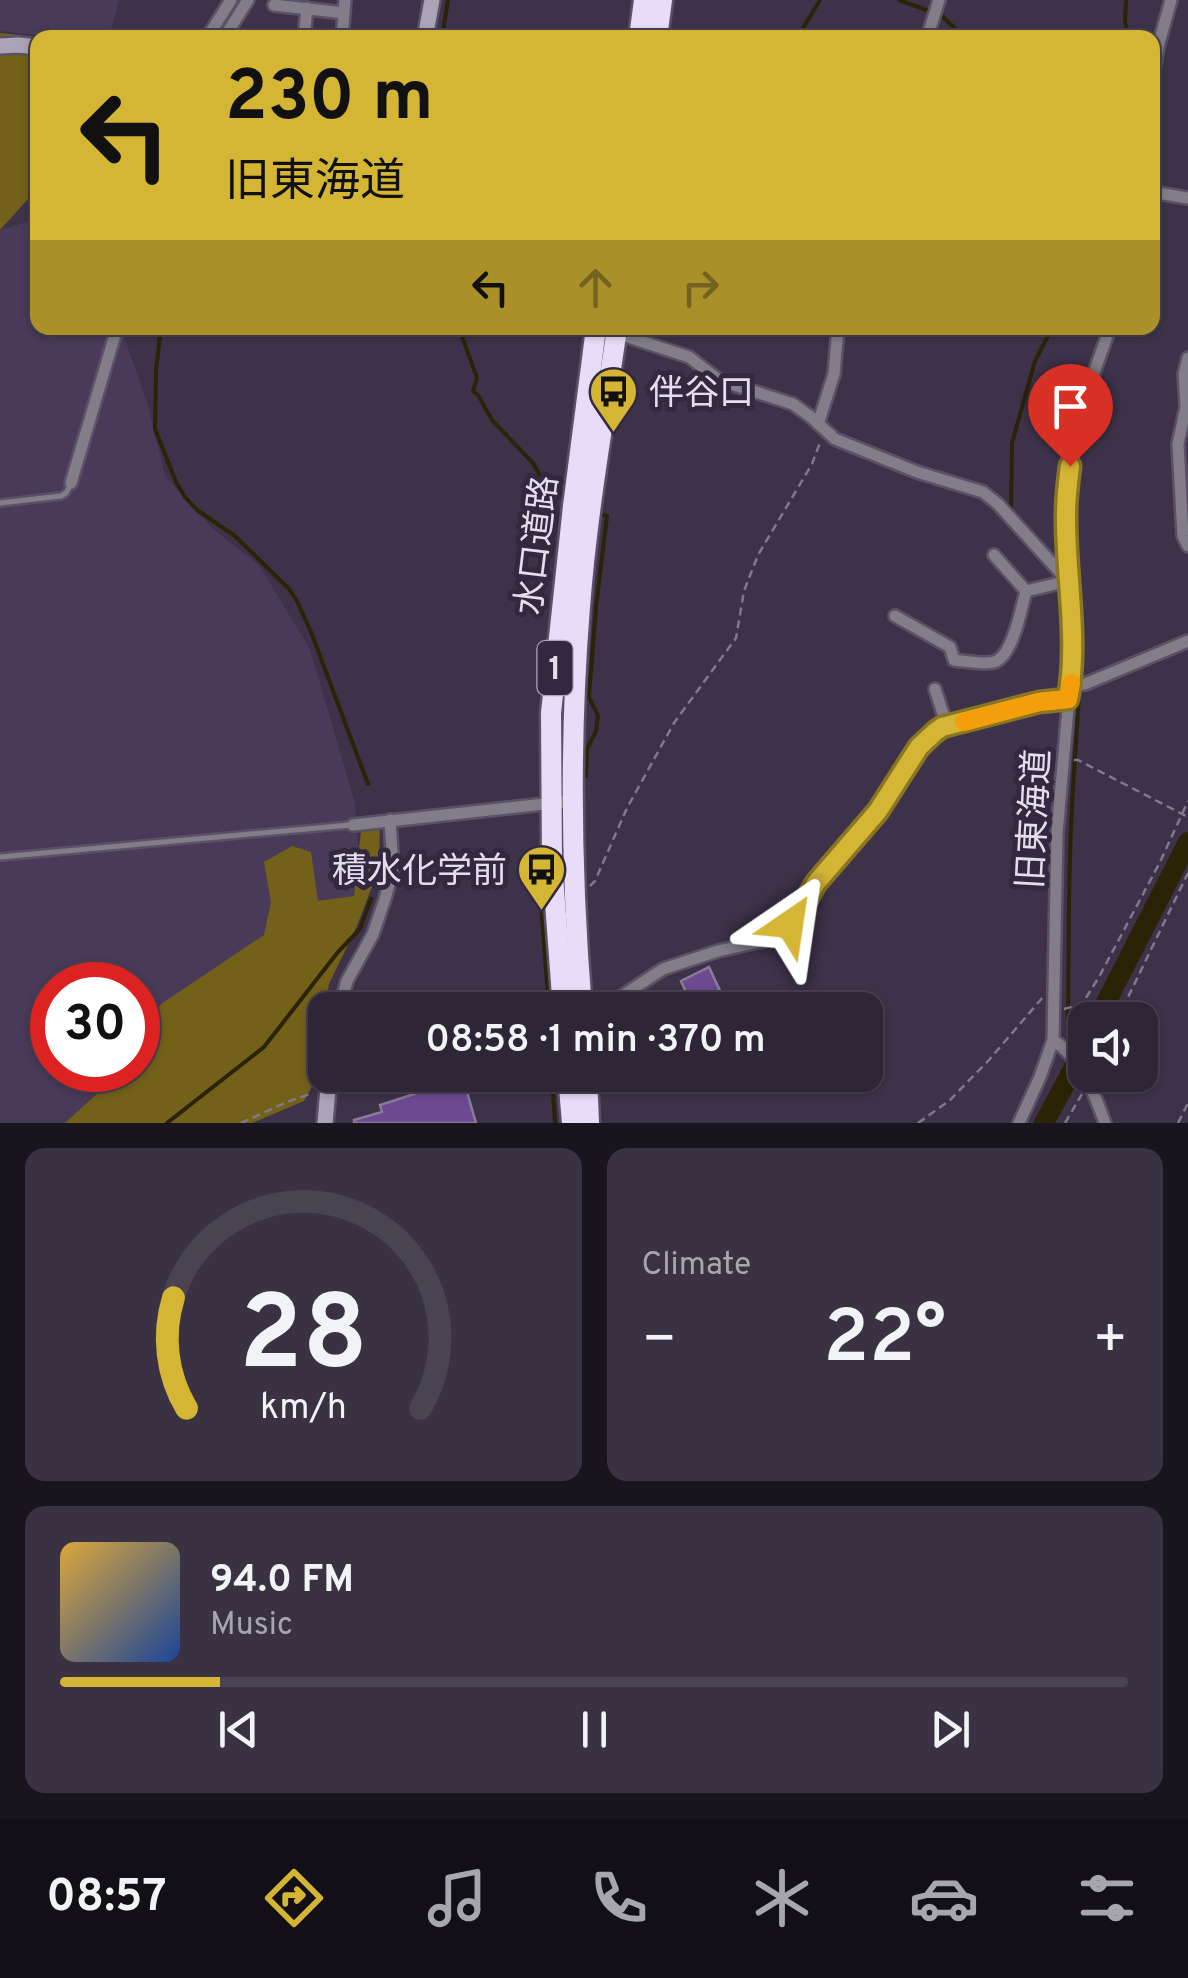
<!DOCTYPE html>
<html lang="en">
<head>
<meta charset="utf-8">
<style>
  body { margin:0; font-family:Overpass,"Noto Sans JP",sans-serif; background:#3a3242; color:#f1f3f6; height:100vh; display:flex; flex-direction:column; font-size:38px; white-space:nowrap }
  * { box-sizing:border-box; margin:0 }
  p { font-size:32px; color:#a7a5ad }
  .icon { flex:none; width:55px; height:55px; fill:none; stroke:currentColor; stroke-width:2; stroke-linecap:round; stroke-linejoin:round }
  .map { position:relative; height:1123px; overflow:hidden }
  .details { display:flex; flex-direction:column; gap:25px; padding:25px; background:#19151e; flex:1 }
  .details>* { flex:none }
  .guide { position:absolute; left:30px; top:30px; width:1130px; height:305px; border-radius:20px; box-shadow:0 2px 8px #0004,0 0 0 2px #494352; background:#d5b534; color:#111; overflow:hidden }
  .buttons { position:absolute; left:1068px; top:1002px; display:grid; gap:20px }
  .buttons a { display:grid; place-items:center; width:90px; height:90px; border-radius:20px; background:#2e2637; box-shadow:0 2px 8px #0004,0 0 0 2px #494352; font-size:50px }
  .speed { position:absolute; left:30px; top:962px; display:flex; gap:20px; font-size:50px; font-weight:700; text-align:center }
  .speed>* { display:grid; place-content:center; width:130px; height:130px; border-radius:50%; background:#2e2637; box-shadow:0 2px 8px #0004,0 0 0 2px #494352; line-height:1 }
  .speed .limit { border:15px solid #d22; background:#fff; color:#111 }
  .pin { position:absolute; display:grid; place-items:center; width:85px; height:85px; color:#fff; margin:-102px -42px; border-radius:50% 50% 50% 0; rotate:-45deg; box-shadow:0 0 10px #0007 }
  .pin .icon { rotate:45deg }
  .me { position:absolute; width:110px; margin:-55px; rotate:32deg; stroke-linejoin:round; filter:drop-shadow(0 0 8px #0008) }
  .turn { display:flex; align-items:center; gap:35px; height:210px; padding:0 30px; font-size:45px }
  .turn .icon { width:130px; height:130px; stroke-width:2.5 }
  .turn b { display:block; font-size:70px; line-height:85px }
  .lanes { display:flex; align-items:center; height:95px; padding:0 30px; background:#0003; justify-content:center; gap:50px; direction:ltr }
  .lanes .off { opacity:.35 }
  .big { font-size:75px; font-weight:600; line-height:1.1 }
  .details .tile { flex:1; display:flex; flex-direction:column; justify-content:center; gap:15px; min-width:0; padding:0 35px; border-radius:20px; background:#3a3242 }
  .details .dial { align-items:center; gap:0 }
  .dial svg { height:260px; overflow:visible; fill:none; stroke:#494352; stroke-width:7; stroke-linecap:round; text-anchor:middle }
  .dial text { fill:#f1f3f6; stroke:none }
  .song { display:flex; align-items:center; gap:30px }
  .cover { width:120px; height:120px; border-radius:15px; background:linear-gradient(135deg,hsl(40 70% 55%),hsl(220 70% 35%)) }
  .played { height:10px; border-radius:5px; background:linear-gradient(90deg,#d5b534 15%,#494352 15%) }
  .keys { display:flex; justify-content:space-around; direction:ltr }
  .heat { display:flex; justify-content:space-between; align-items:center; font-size:55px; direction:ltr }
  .details .tiles { flex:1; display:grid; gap:25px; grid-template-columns:1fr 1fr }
  .tile:last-child { grid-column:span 2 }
  .trip { position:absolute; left:308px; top:992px; width:575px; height:100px; border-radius:20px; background:#2e2637; box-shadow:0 2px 8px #0004,0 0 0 2px #494352; font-weight:600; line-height:100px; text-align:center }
  .tabs { display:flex; height:160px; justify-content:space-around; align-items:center; background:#120f16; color:#a7a5ad }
  .tabs .icon { width:70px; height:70px }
  .tabs .current { color:#d5b534 }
  .tabs b { font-size:45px; color:#f1f3f6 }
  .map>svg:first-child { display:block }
  .built { fill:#483a58 }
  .green { fill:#73611a }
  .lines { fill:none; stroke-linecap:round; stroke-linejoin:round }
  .stream { stroke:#2b2305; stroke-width:4 }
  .river { stroke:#2b2305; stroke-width:20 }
  .building { fill:#6c4991; stroke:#887c96; stroke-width:2.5 }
  .lane-casing { stroke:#5b5166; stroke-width:10 }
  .street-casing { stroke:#5b5166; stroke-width:16 }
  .secondary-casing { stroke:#5b5166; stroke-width:20 }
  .highway-casing { stroke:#5b5166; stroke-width:25 }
  .path { stroke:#81788c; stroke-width:2.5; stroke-dasharray:8 5; stroke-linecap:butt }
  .lane { stroke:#827d89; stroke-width:5 }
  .street { stroke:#827d89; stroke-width:11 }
  .secondary { stroke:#aba3b6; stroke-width:15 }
  .highway { stroke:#e8dcf9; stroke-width:20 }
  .route-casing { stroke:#8a7622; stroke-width:25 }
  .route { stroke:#d5b534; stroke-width:18 }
  .slow { stroke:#f59e0b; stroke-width:18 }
  .labels { text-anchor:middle; stroke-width:10; stroke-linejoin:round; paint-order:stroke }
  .shield { fill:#32283f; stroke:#afa7b8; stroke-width:2.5 }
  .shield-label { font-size:32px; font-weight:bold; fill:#e4ddec }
  .poi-label { font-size:35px; fill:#e4ddec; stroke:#32283f; text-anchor:start }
  .street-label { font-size:35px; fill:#e4ddec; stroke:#32283f }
</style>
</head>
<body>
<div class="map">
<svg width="1188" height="1123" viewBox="0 0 1188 1123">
  <rect width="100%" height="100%" fill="#3d3249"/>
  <g class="built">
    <path d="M 0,0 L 119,0 L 109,38 L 52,37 L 0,31 Z"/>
    <path d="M 37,196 L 38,328 L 121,328 L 147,402 L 165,476 L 212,528 L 259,565 L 310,649 L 355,803 L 362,895 L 138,1054 L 138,985 L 52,985 L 52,1070 L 128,1070 L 73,1123 L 0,1123 L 0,230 L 27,222 Z"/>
  </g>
  <g class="green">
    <path d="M 0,33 L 19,35 L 37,45 L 38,188 L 0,230 Z"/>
    <path d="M 367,815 L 380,816 L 379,868 L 357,926 L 329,984 L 314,1083 L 304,1101 L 252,1123 L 65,1123 L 123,1070 L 138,1070 L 138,1045 L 161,1004 L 264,935 L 271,902 L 264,862 L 292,846 L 311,852 L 318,901 L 354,896 L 361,831 Z"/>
  </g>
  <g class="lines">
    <g class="stream">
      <path d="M 899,0 L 932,12"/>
      <path d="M 1126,0 L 1125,22 L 1129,38"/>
      <path d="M 939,13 L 965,38"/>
      <path d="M 442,38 L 448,0"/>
      <path d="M 797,38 L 820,0"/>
      <path d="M 161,328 L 156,370 L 155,429 L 176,482 L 185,497 L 197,510 L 235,536 L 289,589 L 297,601 L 311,632 L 368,784"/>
      <path d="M 459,328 L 477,378 L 473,391 L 478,395 L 492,420 L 533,463 L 539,474 L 555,493"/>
      <path d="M 1011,510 L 1012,443 L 1035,361 L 1052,328"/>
      <path d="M 1071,576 L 1079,582 C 1085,666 1074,745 1071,829 C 1068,893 1069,958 1068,1022 L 1069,1033 L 1082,1054"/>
      <path d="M 586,776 L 587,749 L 596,731 L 598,716 L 589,697 L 596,607 L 607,516 L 604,515"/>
      <path d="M 538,864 L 549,1009"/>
      <path d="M 552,1075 L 555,1123"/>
      <path d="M 167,1123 L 264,1047 L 338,952 L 360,929 L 371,899"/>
    </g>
    <g class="river">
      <path d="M 1097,1020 L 1188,842"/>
      <path d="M 1044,1123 L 1085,1047"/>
    </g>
  </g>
  <g class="building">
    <path d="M 709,967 L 729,1010 L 694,1010 L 681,981 Z"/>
    <path d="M 463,1078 L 476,1123 L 354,1123 L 354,1120 L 382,1112 L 380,1105 Z"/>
  </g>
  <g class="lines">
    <defs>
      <g id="lane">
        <path d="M 0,503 L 61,496 L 66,493 L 71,484"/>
        <path d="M 0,857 L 350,825"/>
      </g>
      <g id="street">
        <path d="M 274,5 L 344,13"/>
        <path d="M 207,38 L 231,0"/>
        <path d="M 224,38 L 248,0"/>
        <path d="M 304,38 L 307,8"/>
        <path d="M 342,38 L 345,0"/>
        <path d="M 927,38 L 939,0"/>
        <path d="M 1152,80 L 1158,47 L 1171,0"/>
        <path d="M 1152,192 L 1188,198"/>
        <path d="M 616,333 L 689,357 L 719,380 L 793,404 L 811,417 L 835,439 L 917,472 L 983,492 L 998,504 L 1068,581"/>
        <path d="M 1188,358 L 1184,374 L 1186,407 L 1178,444 L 1183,536 L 1188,546"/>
        <path d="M 818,424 L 834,374 L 838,328"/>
        <path d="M 71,483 L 117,328"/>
        <path d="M 994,555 L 1026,591"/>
        <path d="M 895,616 L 950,647 L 954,660 C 965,661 983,665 994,662 C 1013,656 1021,609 1026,591 L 1068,581"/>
        <path d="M 1070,685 L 1085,684 L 1188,641"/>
        <path d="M 935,689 L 947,726"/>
        <path d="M 353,825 L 572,801"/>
        <path d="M 339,1010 L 347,981 L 373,934 L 385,899 L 393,870 L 390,820"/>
        <path d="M 601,1010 L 663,969 L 718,951 L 767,940 L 780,933 L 799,913 L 816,883 L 830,865 L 878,811 L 919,747 L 942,727 L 1039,702 L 1068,699"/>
        <path d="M 1053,1040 C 1080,1057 1095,1094 1105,1123"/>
        <path d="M 329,1075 L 328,1089 L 373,1075"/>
        <path d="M 1019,1123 L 1040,1077 L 1053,1040 L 1057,833 L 1070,685 L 1072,631 L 1065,511 L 1070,466 L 1079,414 L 1110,328"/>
      </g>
      <g id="secondary">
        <path d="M 425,38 L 432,0"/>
        <path d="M 0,46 L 18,45 L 38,47"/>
        <path d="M 325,1123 L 328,1089"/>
      </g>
      <g id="highway">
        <path d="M 639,38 L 644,0"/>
        <path d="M 657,38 L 662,0"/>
        <path d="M 563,1010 L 552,862 L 551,713 L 573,506 L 596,328"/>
        <path d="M 582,1010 C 571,875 569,742 580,607 C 587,513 604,420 617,328"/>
        <path d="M 568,1075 L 572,1123"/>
        <path d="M 587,1075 L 589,1123"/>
      </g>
    </defs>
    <use href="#lane" class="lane-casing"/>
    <use href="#street" class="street-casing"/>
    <use href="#secondary" class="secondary-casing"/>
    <use href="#highway" class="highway-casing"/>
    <g class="path">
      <path d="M 1074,760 L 1078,760 L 1188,817"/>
      <path d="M 590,886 L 595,881 L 627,808 L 674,723 L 736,638 L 744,591 L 758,555 L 812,464 L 821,440"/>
      <path d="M 1064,1009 L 1082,1004 L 1099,977 L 1160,862 L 1188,801"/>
      <path d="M 1117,1020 L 1188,873"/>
      <path d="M 241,1123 L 287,1102 L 313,1093"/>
      <path d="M 918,1123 L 949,1101 L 989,1060 L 1043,997"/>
      <path d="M 1065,1123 L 1082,1094"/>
      <path d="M 1178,1123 L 1188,1103"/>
    </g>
    <use href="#lane" class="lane"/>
    <use href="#street" class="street"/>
    <use href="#secondary" class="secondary"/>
    <use href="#highway" class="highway"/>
  </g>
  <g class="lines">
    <defs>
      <path id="route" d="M 790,924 L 799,913 L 816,883 L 878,811 L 919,747 L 935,732 L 942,727 L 977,718 L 1039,702 L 1068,699 C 1079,637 1065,574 1066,513 C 1066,497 1068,482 1070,466"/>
    </defs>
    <use href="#route" class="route-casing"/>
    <use href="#route" class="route"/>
    <path class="slow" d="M 964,722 L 1039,702 L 1068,699 L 1071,683"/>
  </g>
  <defs>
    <symbol id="bus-pin" viewBox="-11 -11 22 30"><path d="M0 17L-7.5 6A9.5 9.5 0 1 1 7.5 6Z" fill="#d5b534" stroke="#32283f"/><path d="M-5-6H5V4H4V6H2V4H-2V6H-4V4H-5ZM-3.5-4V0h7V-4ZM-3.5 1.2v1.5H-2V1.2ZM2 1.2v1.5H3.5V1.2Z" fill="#111"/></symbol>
  </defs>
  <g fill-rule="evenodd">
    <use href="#bus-pin" x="586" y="364" width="55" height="75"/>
    <use href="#bus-pin" x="514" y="842" width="55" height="75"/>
  </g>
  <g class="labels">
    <rect class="shield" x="537.5" y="641" width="35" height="54" rx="8"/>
    <g class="shield-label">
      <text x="555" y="679">1</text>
    </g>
    <g class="poi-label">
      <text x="649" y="404">伴谷口</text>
      <text x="507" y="882" text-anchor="end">積水化学前</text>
    </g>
    <g class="street-label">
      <text transform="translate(536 545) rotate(-83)" y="12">水口道路</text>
      <text transform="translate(1033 819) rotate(-87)" y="12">旧東海道</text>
    </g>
  </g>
</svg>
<div class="buttons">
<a><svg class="icon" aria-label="sound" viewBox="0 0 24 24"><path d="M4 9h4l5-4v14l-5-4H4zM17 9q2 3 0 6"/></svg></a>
</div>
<div class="speed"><div class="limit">30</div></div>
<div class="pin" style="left:1070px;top:466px;background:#d93025"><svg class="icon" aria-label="arrive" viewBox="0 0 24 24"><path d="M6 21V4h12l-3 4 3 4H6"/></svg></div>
<svg class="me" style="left:790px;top:924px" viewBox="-20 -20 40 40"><path d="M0-17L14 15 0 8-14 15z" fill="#d5b534" stroke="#fff" stroke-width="4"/></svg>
<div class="trip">08:58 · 1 min · 370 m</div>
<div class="guide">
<div class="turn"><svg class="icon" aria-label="left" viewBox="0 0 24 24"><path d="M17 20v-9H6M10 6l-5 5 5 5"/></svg><div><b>230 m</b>旧東海道</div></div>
<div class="lanes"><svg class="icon" aria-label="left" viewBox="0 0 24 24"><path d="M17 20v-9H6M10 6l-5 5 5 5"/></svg><svg class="icon off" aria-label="ahead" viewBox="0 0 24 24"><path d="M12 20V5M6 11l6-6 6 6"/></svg><svg class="icon off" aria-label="right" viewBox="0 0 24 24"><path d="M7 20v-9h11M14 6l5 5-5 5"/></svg></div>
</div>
</div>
<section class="details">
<div class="tiles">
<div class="tile dial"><svg viewBox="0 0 100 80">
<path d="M14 69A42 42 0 1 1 86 69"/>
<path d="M14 69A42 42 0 0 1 10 35" stroke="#d5b534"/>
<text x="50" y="56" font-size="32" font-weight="700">28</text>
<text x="50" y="72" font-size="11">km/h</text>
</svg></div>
<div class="tile"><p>Climate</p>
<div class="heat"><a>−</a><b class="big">22°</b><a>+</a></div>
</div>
<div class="tile">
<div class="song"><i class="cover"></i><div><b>94.0 FM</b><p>Music</p></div></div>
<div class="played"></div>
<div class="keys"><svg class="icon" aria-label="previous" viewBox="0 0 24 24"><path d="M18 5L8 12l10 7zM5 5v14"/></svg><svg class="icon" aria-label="pause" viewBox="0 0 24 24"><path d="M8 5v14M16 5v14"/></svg><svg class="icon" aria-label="next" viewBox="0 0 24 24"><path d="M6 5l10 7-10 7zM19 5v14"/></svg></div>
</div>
</div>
</section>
<nav class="tabs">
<b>08:57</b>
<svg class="icon current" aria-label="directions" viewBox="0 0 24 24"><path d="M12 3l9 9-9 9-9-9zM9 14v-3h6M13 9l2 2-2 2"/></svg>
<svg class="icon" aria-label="music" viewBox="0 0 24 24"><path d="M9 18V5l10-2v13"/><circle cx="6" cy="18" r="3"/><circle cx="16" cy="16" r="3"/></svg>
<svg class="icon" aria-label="phone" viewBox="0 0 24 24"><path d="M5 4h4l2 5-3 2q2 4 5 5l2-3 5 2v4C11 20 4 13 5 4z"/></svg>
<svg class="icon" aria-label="climate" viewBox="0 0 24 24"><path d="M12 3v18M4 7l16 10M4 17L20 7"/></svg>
<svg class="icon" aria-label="car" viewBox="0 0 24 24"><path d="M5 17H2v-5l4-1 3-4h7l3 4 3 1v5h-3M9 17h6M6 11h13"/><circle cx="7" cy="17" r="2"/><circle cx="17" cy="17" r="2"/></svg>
<svg class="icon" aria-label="filters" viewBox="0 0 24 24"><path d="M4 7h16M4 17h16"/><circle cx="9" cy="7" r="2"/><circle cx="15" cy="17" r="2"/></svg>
</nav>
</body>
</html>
